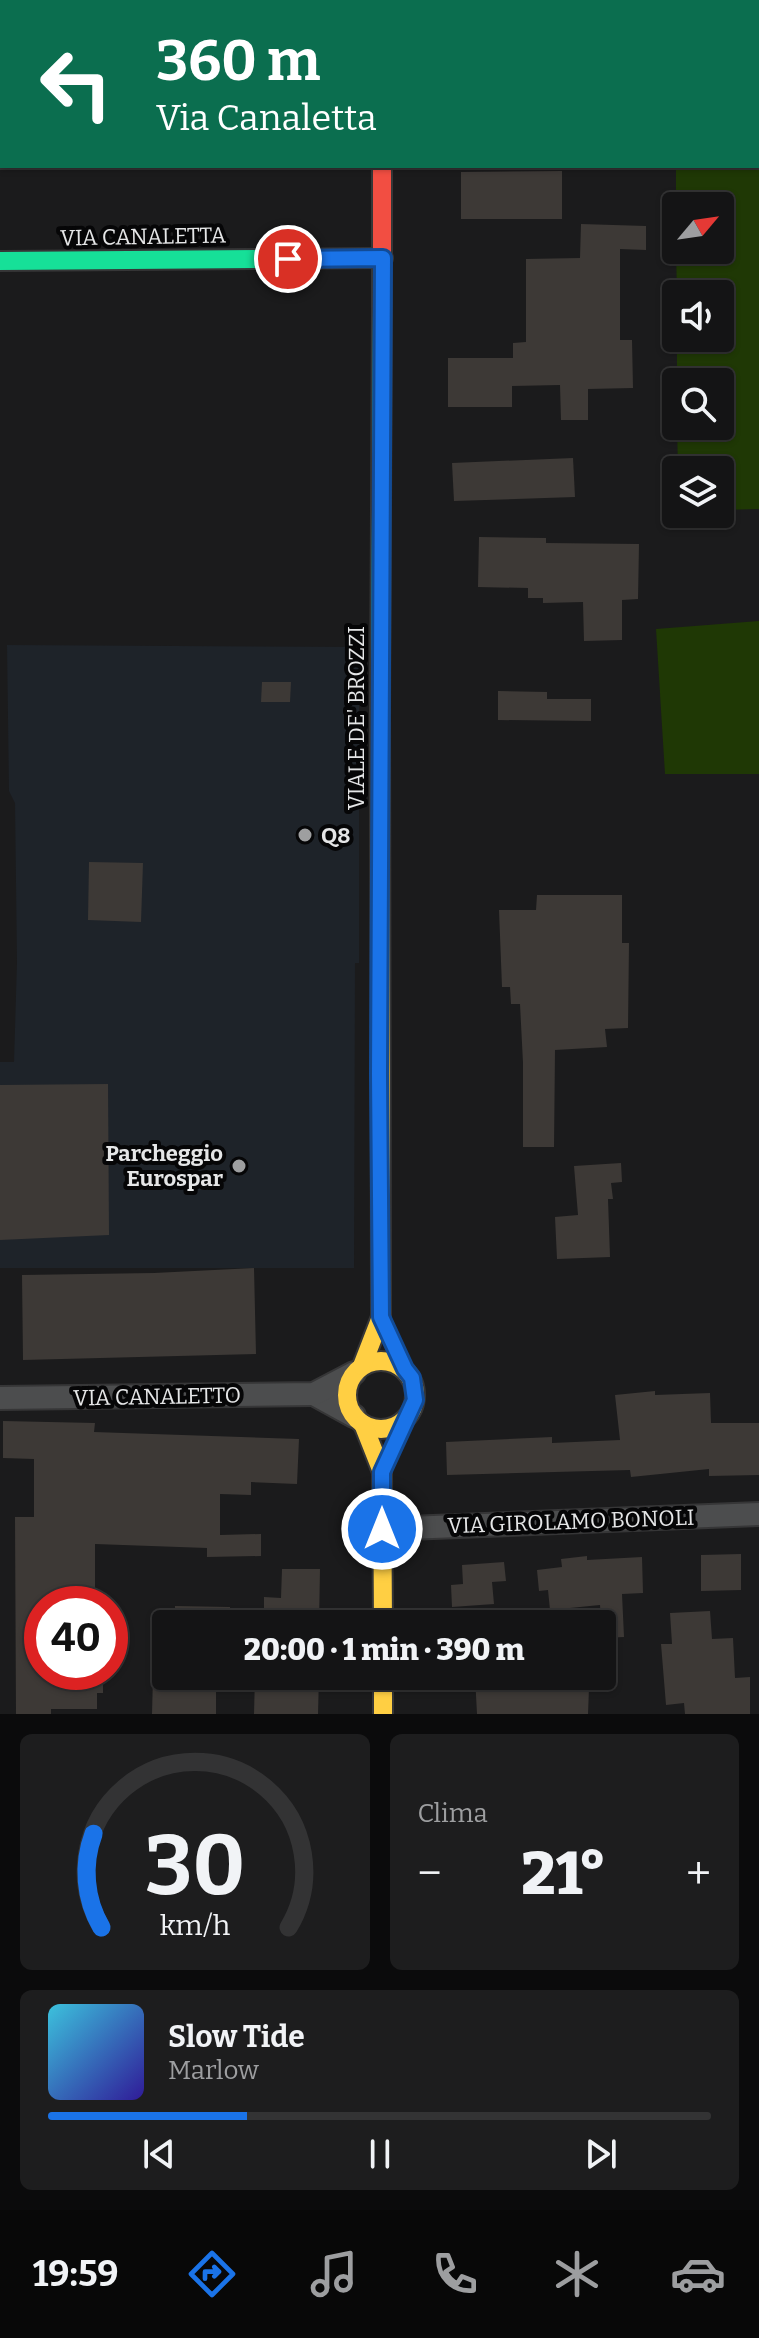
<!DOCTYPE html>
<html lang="it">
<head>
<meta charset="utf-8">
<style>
  body { margin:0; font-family:Bitter,serif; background:#1d1d1e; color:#f1f3f6; height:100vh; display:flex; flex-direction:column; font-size:30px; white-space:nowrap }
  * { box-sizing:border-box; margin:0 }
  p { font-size:26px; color:#9d9ea0 }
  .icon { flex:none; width:44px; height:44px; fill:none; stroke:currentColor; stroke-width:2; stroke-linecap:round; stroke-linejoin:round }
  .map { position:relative; height:1714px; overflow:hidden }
  .panel { display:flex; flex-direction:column; gap:20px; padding:20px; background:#0b0b0c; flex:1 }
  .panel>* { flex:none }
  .guide { position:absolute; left:0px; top:0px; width:760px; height:168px; box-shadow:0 2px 6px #0004,0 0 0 2px #333334; background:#0b6e4f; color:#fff; overflow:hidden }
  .needle { width:52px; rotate:61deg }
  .buttons { position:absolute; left:662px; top:192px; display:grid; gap:16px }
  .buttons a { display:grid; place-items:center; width:72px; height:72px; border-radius:8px; background:#141415; box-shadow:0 2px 6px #0004,0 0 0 2px #333334; font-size:40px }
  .speed { position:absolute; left:24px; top:1586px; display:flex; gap:16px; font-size:40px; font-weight:700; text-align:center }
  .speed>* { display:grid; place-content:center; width:104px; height:104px; border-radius:50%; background:#141415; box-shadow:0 2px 6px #0004,0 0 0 2px #333334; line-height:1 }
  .speed .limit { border:12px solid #d22; background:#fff; color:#111 }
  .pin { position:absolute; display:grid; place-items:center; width:68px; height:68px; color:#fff; margin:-34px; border:4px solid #fff; border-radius:50%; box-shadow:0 2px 8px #0007 }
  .me { position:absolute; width:88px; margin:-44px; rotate:0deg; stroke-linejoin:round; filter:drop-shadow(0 0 6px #0008) }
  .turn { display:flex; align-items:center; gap:28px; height:168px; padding:0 24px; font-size:36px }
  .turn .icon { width:104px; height:104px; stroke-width:2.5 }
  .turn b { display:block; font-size:56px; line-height:68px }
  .big { font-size:60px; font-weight:800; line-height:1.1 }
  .panel .card { flex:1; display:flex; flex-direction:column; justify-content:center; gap:12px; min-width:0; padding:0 28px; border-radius:12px; background:#1d1d1e }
  .panel .dial { align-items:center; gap:0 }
  .dial svg { height:208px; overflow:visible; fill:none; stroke:#333334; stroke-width:7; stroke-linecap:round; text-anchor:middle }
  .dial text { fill:#f1f3f6; stroke:none }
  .song { display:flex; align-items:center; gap:24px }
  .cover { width:96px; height:96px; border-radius:12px; background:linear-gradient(135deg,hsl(190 70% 55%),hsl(250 70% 35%)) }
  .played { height:8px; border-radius:4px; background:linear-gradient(90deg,#1a73e8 30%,#333334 30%) }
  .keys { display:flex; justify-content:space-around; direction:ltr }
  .heat { display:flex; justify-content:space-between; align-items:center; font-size:44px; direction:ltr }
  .panel .tiles { flex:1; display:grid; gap:20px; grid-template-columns:1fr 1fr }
  .card:last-child { grid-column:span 2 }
  .trip { position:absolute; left:152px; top:1610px; width:464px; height:80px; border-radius:8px; background:#141415; box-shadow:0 2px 6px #0004,0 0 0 2px #333334; font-weight:800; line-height:80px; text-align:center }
  .menu { display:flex; height:128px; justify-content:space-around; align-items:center; background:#080808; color:#9d9ea0 }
  .menu .icon { width:56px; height:56px }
  .menu .active { color:#1a73e8 }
  .menu b { font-size:36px; color:#f1f3f6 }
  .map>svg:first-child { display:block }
  .built { fill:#1e2329 }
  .green { fill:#1f3805 }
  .building { fill:#3d3936 }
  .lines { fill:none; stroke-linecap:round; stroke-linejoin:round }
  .street-casing { stroke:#363637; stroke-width:26 }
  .fast-casing { stroke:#363637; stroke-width:22 }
  .slow-casing { stroke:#363637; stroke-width:22 }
  .jam-casing { stroke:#363637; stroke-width:22 }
  .street { stroke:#4c4d4e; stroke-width:22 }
  .fast { stroke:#16e098; stroke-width:18 }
  .slow { stroke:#ffcf43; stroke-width:18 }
  .jam { stroke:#f24e42; stroke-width:18 }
  .route-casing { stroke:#114b97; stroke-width:20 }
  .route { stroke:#1a73e8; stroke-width:14 }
  .poi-dot { fill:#9e9fa0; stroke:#060607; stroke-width:3 }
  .labels { text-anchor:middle; stroke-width:8; stroke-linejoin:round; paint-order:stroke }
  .street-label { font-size:22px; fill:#e5e6e7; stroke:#060607 }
  .poi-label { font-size:22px; font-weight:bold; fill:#e5e6e7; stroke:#060607; text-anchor:start }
</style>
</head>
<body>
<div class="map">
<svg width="759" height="1714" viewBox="0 0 759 1714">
  <rect width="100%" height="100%" fill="#1b1b1c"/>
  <path class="built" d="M 7,645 L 359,647 L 359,963 L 355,963 L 354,1268 L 0,1268 L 0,1062 L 14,1062 L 17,962 L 15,803 L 9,791 Z"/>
  <g class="green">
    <path d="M 0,0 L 278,0 L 2,2 L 2,147 Z"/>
    <path d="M 759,123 L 759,509 L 720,510 L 720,470 L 678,470 L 677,426 L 720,426 L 720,382 L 677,382 L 677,338 L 720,338 L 720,294 L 677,294 L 676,250 L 720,250 L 720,206 L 676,206 L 676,166 L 758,166 Z"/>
    <path d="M 759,621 L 759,774 L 665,774 L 656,629 Z"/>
  </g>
  <g class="building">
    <path d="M 562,171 L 562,219 L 461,219 L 461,172 Z"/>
    <path d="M 581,224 L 646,226 L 646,250 L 620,249 L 620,340 L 632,340 L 633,388 L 588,389 L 588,420 L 561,420 L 560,385 L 512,386 L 512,407 L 448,407 L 448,358 L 513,358 L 513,343 L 526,342 L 526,259 L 580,258 Z"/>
    <path d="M 573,458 L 575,497 L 454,501 L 452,463 Z"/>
    <path d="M 479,537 L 546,538 L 546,543 L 639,544 L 638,599 L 622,600 L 622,640 L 584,641 L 583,602 L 543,603 L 543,598 L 528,598 L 528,588 L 478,587 Z"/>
    <path d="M 262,682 L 291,682 L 290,702 L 261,702 Z"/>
    <path d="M 498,691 L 547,692 L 547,699 L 591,699 L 591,721 L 498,720 Z"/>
    <path d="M 89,862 L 143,863 L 141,922 L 88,920 Z"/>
    <path d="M 537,895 L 622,895 L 622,943 L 629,943 L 628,1028 L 605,1029 L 607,1047 L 555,1050 L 554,1147 L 523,1147 L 523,1063 L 520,1004 L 511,1004 L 510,987 L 502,987 L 499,910 L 536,910 Z"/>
    <path d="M 108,1084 L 109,1235 L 0,1240 L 0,1085 Z"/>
    <path d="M 621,1163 L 622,1182 L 611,1183 L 613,1199 L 608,1199 L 610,1257 L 557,1259 L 555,1217 L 578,1215 L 574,1166 Z"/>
    <path d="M 254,1268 L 256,1354 L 23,1360 L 22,1275 L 154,1273 Z"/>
    <path d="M 655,1391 L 655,1395 L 710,1393 L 711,1423 L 759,1423 L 759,1475 L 709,1476 L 709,1469 L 631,1477 L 630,1470 L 447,1475 L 446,1442 L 552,1437 L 552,1443 L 620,1440 L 615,1395 Z"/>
    <path d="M 3,1421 L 95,1423 L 94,1432 L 299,1439 L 297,1484 L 251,1482 L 251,1495 L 220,1494 L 220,1535 L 261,1534 L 261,1556 L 207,1557 L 207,1548 L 95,1544 L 95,1604 L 42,1604 L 42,1672 L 103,1672 L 103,1693 L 97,1693 L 97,1709 L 51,1709 L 51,1714 L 16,1714 L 15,1517 L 34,1517 L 34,1459 L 3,1458 Z"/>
    <path d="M 741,1554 L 741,1590 L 701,1591 L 701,1555 Z"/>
    <path d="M 587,1556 L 587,1560 L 642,1557 L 643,1593 L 622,1594 L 624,1637 L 602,1638 L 600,1605 L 550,1610 L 548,1590 L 539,1591 L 537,1570 L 562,1567 L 561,1559 Z"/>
    <path d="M 504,1562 L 506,1581 L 492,1582 L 494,1604 L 452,1607 L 451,1585 L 463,1584 L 462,1565 Z"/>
    <path d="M 282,1569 L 320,1569 L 319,1624 L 264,1624 L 264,1597 L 281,1598 Z"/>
    <path d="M 175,1606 L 230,1607 L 230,1624 L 175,1624 Z"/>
    <path d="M 710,1611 L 712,1639 L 733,1638 L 735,1678 L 750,1677 L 750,1714 L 685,1714 L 684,1703 L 666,1705 L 661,1644 L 672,1644 L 670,1613 Z"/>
    <path d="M 153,1676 L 216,1676 L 216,1714 L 152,1714 Z"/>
    <path d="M 255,1676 L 319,1676 L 318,1714 L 254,1714 Z"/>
    <path d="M 475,1676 L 508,1676 L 508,1685 L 589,1688 L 588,1714 L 477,1714 Z"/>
  </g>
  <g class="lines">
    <defs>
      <g id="street">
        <path d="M 314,1394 L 354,1416"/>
        <path d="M 0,1398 L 314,1394 L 354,1373"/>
        <path d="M 382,1529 L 759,1514"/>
      </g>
      <g id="fast">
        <path d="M 382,0 L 382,2"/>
        <path d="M 0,261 L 383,258"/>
        <path d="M 380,711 L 382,307"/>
      </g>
      <g id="slow">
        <circle cx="381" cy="1395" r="34"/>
        <path d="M 362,1366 L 381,1317 L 380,711"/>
        <path d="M 363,1424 L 382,1472 L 383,1624"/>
        <path d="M 383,1676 L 383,1714"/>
      </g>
      <path id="jam" d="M 382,307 L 382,166"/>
    </defs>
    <use href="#street" class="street-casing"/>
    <use href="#fast" class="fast-casing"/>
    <use href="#slow" class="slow-casing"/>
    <use href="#jam" class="jam-casing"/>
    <use href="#street" class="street"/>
    <use href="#fast" class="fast"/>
    <use href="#slow" class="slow"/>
    <use href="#jam" class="jam"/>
  </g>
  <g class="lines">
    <defs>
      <path id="route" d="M 288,259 L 383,258 L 379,1074 L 381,1317 L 405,1369 L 412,1378 L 415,1400 L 382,1472 L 382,1529"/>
    </defs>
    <use href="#route" class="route-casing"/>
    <use href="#route" class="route"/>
  </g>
  <g class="poi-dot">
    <circle cx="305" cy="835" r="8"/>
    <circle cx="239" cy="1166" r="8"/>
  </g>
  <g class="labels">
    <g class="street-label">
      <text transform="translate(143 236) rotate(-1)" y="8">VIA CANALETTA</text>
      <text transform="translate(356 718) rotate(-90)" y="8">VIALE DE' BROZZI</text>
      <text transform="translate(157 1396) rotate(-1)" y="8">VIA CANALETTO</text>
      <text transform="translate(571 1521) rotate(-2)" y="8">VIA GIROLAMO BONOLI</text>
    </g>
    <g class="poi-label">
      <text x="321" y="843">Q8</text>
      <text x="223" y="1161" text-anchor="end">Parcheggio<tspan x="223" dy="25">Eurospar</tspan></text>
    </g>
  </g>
</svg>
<div class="buttons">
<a><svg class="needle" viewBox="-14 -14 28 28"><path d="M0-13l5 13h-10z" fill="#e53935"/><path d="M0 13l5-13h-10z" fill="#9d9ea0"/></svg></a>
<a><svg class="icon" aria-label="sound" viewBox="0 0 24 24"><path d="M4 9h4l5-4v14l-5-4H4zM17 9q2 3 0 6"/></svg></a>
<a><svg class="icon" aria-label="search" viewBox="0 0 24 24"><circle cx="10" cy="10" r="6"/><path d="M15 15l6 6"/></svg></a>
<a><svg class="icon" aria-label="layers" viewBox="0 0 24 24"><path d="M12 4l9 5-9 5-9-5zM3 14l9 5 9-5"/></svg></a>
</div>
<div class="speed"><div class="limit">40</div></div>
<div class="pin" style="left:288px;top:259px;background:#d93025"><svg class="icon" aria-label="arrive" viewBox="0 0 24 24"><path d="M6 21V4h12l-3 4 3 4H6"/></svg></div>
<svg class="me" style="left:382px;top:1529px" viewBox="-20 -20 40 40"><circle r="17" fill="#1a73e8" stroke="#fff" stroke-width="3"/><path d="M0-11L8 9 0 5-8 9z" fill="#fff"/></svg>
<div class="trip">20:00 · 1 min · 390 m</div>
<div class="guide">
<div class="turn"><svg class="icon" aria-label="left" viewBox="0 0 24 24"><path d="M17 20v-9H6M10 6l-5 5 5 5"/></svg><div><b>360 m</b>Via Canaletta</div></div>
</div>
</div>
<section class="panel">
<div class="tiles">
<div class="card dial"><svg viewBox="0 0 100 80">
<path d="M14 69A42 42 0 1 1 86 69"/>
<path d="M14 69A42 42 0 0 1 11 33" stroke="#1a73e8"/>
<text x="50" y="56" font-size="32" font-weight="700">30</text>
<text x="50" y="72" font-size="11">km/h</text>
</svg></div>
<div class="card"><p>Clima</p>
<div class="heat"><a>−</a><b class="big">21°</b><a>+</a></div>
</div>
<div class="card">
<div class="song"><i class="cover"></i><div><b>Slow Tide</b><p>Marlow</p></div></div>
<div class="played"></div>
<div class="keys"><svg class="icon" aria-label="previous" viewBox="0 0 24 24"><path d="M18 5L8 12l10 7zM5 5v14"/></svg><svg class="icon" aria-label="pause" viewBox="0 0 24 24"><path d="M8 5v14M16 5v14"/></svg><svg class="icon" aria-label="next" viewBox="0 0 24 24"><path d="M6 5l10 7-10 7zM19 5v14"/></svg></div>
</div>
</div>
</section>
<nav class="menu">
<b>19:59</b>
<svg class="icon active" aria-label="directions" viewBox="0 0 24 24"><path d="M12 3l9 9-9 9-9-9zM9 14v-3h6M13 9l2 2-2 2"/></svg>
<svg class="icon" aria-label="music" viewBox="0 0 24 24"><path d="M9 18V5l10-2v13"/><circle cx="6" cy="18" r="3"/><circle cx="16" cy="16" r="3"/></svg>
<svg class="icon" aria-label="phone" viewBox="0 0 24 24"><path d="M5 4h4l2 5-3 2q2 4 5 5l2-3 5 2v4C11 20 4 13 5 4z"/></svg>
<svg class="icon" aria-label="climate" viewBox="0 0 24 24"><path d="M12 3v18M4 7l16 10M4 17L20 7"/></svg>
<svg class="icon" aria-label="car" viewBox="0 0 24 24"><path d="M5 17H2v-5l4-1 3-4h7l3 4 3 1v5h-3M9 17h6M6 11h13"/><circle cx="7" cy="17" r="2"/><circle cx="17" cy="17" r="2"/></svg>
</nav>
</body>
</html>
